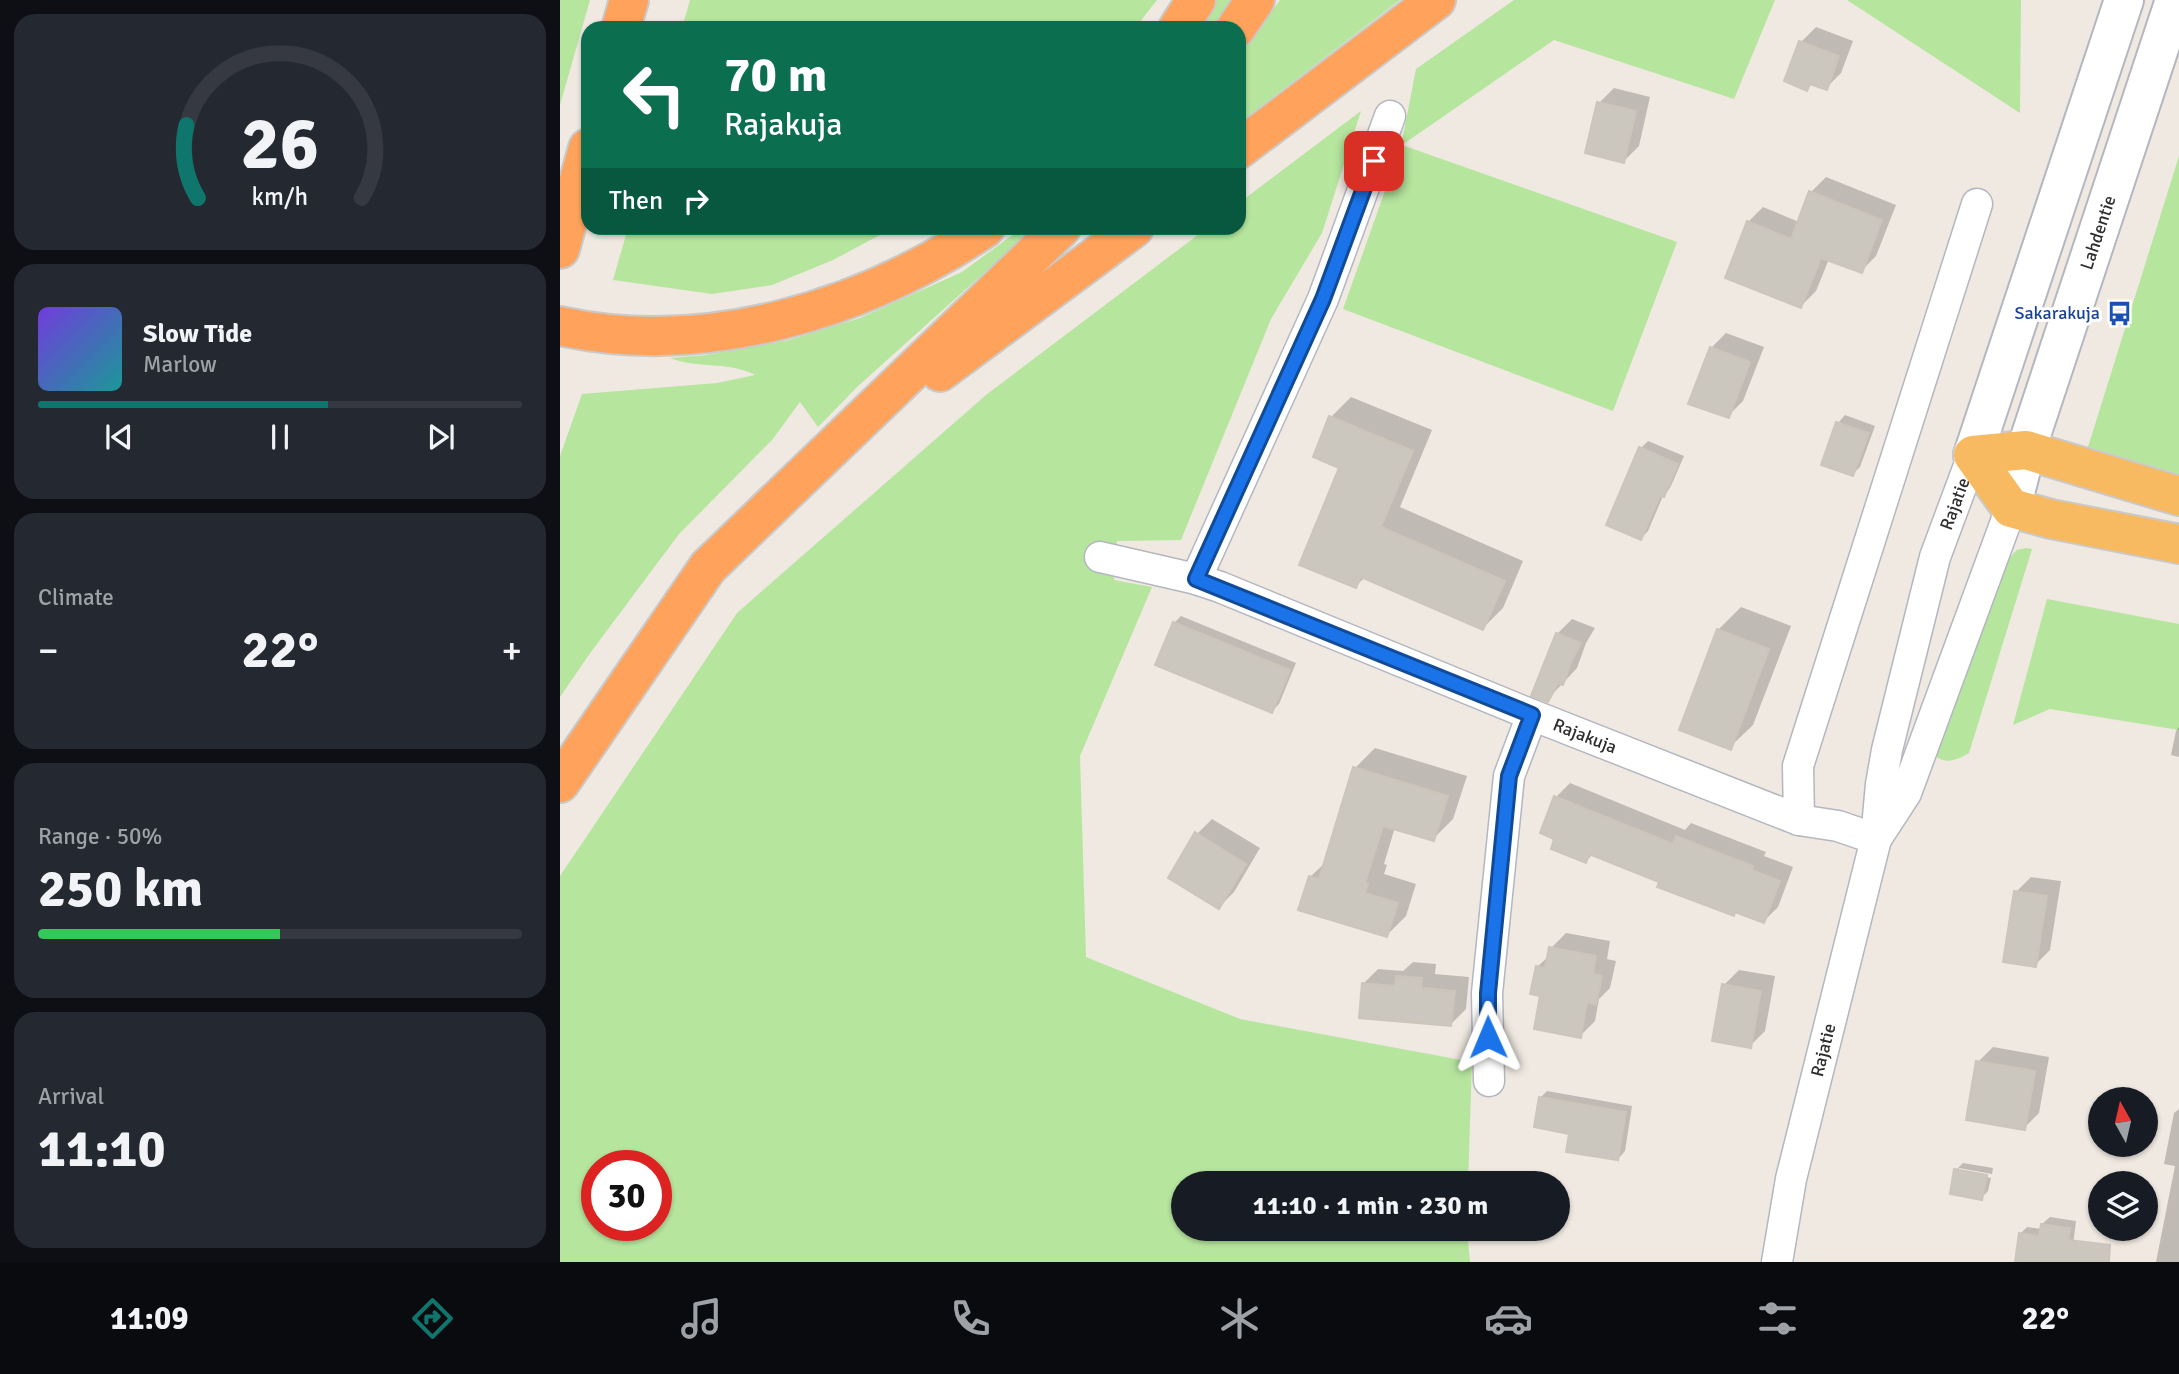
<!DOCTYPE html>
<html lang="en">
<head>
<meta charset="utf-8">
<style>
  body { margin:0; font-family:Signika,sans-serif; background:#242831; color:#f1f3f6; height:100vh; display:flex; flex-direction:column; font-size:26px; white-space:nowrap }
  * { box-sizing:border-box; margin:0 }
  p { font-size:23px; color:#9ea1a6 }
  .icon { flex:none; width:38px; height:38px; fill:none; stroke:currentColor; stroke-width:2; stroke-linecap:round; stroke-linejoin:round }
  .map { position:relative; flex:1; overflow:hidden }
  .panel { display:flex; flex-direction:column; gap:14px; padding:14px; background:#0d0f14; width:560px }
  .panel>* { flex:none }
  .guide { position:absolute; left:21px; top:21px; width:665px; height:214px; border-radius:21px; box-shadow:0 2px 5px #0004; background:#0b6e4f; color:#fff; overflow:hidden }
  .needle { width:46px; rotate:352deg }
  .buttons { position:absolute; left:1528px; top:1087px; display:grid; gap:14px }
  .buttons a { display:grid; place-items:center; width:70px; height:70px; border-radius:50%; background:#171b24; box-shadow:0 2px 5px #0004; font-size:35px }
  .speed { position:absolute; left:21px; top:1150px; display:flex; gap:14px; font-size:35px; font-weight:700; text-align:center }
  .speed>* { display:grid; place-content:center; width:91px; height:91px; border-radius:50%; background:#171b24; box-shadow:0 2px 5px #0004; line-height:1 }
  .speed .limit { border:10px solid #d22; background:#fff; color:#111 }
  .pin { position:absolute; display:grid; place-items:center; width:60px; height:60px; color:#fff; margin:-30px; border-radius:14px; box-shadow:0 4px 10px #0006 }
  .me { position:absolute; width:77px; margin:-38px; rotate:359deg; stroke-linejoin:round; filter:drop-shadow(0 0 5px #0008) }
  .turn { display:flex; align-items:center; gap:24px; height:147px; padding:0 28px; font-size:32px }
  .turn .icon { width:91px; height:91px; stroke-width:2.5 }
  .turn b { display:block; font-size:49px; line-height:60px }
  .then { display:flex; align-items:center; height:66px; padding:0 28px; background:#0003; gap:14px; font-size:26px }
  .big { font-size:52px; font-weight:700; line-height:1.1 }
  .panel .card { flex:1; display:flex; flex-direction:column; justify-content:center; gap:10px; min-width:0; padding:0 24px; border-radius:21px; background:#242831 }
  .panel .dial { align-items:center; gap:0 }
  .dial svg { height:182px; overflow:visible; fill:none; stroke:#363941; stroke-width:7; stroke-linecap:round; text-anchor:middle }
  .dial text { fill:#f1f3f6; stroke:none }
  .song { display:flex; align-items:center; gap:21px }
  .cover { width:84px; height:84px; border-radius:10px; background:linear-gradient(135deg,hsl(260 70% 55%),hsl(180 70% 35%)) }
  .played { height:7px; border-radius:4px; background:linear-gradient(90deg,#0f766e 60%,#363941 60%) }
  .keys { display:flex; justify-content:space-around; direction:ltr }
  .heat { display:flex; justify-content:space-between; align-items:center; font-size:38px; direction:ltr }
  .charge { height:10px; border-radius:5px; background:linear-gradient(90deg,#34c759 50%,#363941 0) }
  .trip { position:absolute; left:611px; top:1171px; width:399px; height:70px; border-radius:35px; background:#171b24; box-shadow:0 2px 5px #0004; font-weight:700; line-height:70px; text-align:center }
  .menu { display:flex; height:112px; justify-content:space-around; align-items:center; background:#090b0e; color:#9ea1a6 }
  .menu .icon { width:49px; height:49px }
  .menu .current { color:#0f766e }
  .menu b { font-size:32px; color:#f1f3f6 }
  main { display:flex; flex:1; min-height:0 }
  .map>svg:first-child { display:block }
  .green { fill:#b6e59e; fill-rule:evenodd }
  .shadow { fill:#0003 }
  .building { fill:#cbc7bf; stroke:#cbc5ba; stroke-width:2 }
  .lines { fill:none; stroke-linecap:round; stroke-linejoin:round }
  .minor-casing { stroke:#b4b7c1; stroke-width:33 }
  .secondary-casing { stroke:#b4b7c1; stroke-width:42 }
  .trunk-casing { stroke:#c9c9c9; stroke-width:42 }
  .motorway-casing { stroke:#c9c9c9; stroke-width:42 }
  .minor { stroke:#fff; stroke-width:30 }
  .secondary { stroke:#fff; stroke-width:38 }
  .trunk { stroke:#f8ba60; stroke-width:38 }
  .motorway { stroke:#ffa35c; stroke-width:38 }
  .route-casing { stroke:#114b97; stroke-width:18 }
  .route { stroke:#1a73e8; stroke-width:12 }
  .labels { text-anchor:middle; stroke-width:6; stroke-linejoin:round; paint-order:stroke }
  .street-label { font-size:18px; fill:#2e2e2e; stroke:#fff }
  .transit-label { font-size:18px; fill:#164399; stroke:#fff; text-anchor:end }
</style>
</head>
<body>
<main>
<section class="panel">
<div class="card dial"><svg viewBox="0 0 100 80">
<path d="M14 69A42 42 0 1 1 86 69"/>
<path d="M14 69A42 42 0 0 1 9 37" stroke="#0f766e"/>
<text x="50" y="56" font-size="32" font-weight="700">26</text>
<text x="50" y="72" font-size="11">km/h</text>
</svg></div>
<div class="card">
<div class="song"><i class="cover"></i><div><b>Slow Tide</b><p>Marlow</p></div></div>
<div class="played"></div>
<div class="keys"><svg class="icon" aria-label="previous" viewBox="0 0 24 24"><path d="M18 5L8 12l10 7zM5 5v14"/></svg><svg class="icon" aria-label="pause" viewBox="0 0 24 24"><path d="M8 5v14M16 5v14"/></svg><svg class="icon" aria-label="next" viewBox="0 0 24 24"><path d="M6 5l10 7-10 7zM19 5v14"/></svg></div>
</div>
<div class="card"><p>Climate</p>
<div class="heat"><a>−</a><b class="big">22°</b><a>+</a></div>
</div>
<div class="card"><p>Range · 50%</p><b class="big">250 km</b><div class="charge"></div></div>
<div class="card"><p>Arrival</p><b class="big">11:10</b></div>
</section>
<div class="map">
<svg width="1619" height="1262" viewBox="0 0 1619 1262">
  <rect width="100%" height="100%" fill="#efe9e1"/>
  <g class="green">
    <path d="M 0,0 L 30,0 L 0,105 Z"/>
    <path d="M 130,0 L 597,0 L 575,28 L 122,28 Z"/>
    <path d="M 657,0 L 671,0 L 653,28 L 640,28 Z"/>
    <path d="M 720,0 L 840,0 L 679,123 L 679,56 Z"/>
    <path d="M 954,0 L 1215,0 L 1174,99 L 994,40 L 842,145 L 1117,242 L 1053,411 L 783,309 L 841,146 L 856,69 Z"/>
    <path d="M 1287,0 L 1461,0 L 1460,113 Z"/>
    <path d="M 801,111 L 762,233 L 711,319 L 621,540 L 557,541 L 554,580 L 592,587 L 520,756 L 526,957 L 680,1019 L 912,1062 L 908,1183 L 623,1183 L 623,1228 L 907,1229 L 910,1262 L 0,1262 L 0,876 L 177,613 L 426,395 L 647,228 L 679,228 L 679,203 ZM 37,1166 L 96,1166 L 96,1225 L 37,1225 Z"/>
    <path d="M 1619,156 L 1619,474 L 1528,447 Z"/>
    <path d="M 68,228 L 333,228 L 273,260 L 212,285 L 152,294 L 53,280 Z"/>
    <path d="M 462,228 L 474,228 L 297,387 L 258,427 L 240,402 L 212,440 L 119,534 L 28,656 L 0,697 L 0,456 L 22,394 L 157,383 L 195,375 C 169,361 137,369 110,358 L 146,355 L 229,340 L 300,318 L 402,272 Z"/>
    <path d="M 1466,548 L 1472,549 L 1409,753 C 1397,760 1385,765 1374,755 L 1447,560 L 1457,550 Z"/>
    <path d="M 1487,599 L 1619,624 L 1619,730 L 1490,709 L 1453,725 Z"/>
  </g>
  <g class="shadow">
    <path d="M 1256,27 L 1293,41 L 1281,73 L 1266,88 L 1253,83 L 1247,89 L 1241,42 Z"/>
    <path d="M 1054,88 L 1090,97 L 1079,146 L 1064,161 L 1039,103 Z"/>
    <path d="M 1266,177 L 1336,205 L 1316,256 L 1301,271 L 1269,259 L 1256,291 L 1241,306 L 1188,222 L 1203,207 L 1239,222 L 1251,192 Z"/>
    <path d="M 1166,333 L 1204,347 L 1183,401 L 1168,416 L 1151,348 Z"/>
    <path d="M 791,397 L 872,430 L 840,507 L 963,561 L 943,608 L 923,628 L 805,577 L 796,586 L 781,467 L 771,417 Z"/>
    <path d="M 1285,415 L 1315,426 L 1300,467 L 1293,474 L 1263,464 L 1278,423 Z"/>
    <path d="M 1088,441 L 1124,456 L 1110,488 L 1103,496 L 1088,531 L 1081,538 L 1081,448 Z"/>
    <path d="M 1181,607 L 1231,626 L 1193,725 L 1170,747 L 1158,630 Z"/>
    <path d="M 621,616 L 736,663 L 719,704 L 712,711 L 614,623 Z"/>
    <path d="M 1012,619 L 1035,628 L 1026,643 L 1017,668 L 987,700 L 997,634 Z"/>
    <path d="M 1619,727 L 1619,757 L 1611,755 L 1616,731 Z"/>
    <path d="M 815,748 L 907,776 L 893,819 L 873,839 L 835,827 L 824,864 L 827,865 L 824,874 L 856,884 L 846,916 L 827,935 L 750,877 L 766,862 L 795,768 Z"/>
    <path d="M 1010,783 L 1125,830 L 1131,823 L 1206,852 L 1204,856 L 1233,867 L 1218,907 L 1204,921 L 1177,911 L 1173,914 L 1033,854 L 1026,861 L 997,838 L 996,797 Z"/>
    <path d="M 652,819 L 700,848 L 674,892 L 659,907 L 637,834 Z"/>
    <path d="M 1471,877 L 1501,881 L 1490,950 L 1475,965 L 1456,892 Z"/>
    <path d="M 1006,933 L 1050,941 L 1047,959 L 1056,961 L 1050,988 L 1039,999 L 1035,1021 L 1020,1036 L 982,995 L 977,967 L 990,955 L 991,948 Z"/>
    <path d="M 853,962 L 876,964 L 875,974 L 909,977 L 906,1009 L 891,1024 L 803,984 L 818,969 L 843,971 Z"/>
    <path d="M 1179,970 L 1215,976 L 1205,1031 L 1190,1046 L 1164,985 Z"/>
    <path d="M 1433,1047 L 1489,1057 L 1479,1113 L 1464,1128 L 1418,1062 Z"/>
    <path d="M 987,1091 L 1072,1106 L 1065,1151 L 1058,1159 L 1011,1132 L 980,1098 Z"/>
    <path d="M 1619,1109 L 1619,1262 L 1596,1262 L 1615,1166 L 1604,1164 L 1614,1113 Z"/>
    <path d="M 1403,1163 L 1433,1168 L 1432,1174 L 1399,1168 L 1399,1172 L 1431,1178 L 1428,1191 L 1421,1198 L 1396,1170 Z"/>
    <path d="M 1490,1217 L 1516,1221 L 1511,1262 L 1456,1262 L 1460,1234 L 1467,1227 L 1482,1229 L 1482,1224 Z"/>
  </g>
  <g class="building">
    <path d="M 1239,41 L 1279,56 L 1267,90 L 1250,84 L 1247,91 L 1224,81 Z"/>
    <path d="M 1037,102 L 1076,111 L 1064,163 L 1025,153 Z"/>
    <path d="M 1249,191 L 1322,220 L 1302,273 L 1261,258 L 1241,308 L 1165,278 L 1187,221 L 1231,239 Z"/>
    <path d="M 1150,347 L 1190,362 L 1169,418 L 1128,404 Z"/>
    <path d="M 769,416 L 853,451 L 821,527 L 945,581 L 923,630 L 801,577 L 796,588 L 739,565 L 779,468 L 753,457 Z"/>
    <path d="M 1276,422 L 1309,433 L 1293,476 L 1261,465 Z"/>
    <path d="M 1079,447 L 1118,464 L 1104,497 L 1100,496 L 1081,540 L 1046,525 Z"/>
    <path d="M 613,622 L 730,670 L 712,713 L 595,665 Z"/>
    <path d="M 1157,629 L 1209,649 L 1171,750 L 1119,730 Z"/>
    <path d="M 996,633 L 1021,643 L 1012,660 L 1003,685 L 998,683 L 988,702 L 971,696 Z"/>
    <path d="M 793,767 L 888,796 L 874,841 L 823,826 L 805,883 L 808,884 L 805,893 L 838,903 L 827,937 L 738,910 L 749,876 L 759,879 Z"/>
    <path d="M 994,796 L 1113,844 L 1116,836 L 1193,866 L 1192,870 L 1220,881 L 1204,923 L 1175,912 L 1174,916 L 1097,887 L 1099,882 L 1029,854 L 1026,863 L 991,849 L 994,839 L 980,833 Z"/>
    <path d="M 635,832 L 686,864 L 659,909 L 608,878 Z"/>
    <path d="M 1454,891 L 1487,896 L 1476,967 L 1443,962 Z"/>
    <path d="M 989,947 L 1036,956 L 1033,974 L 1042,976 L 1036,1005 L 1027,1002 L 1021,1038 L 974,1029 L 980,996 L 970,994 L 976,966 L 985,968 Z"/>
    <path d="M 836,976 L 862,978 L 861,988 L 895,991 L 891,1026 L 799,1018 L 802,983 L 835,986 Z"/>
    <path d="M 1162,984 L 1201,991 L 1191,1048 L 1152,1041 Z"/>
    <path d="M 1416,1061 L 1475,1071 L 1465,1130 L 1406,1120 Z"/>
    <path d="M 979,1097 L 1066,1112 L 1058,1160 L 1006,1152 L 1009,1134 L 974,1127 Z"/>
    <path d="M 1394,1169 L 1427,1175 L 1422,1200 L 1390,1194 Z"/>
    <path d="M 1481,1224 L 1510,1228 L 1508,1240 L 1550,1245 L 1549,1262 L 1455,1262 L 1459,1233 L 1479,1236 Z"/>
  </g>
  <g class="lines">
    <defs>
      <g id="minor">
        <path id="s1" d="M 540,557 L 636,579 L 660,587 L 972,715 L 1239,820 L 1278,826 L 1316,839"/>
        <path d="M 636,579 L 763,299 L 830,116"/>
        <path d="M 1239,820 L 1238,766 L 1417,204"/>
        <path d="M 1318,836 L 1346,793 L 1451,508"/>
        <path d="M 929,1081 L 927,993 L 949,776 L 972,715"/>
        <path id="s2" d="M 1217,1262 L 1231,1179 L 1316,839 L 1321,784 L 1327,750 L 1375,557 L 1413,455"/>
      </g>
      <g id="secondary">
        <path d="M 1413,455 L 1564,0"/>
        <path id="s3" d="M 1451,508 L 1466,450 L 1615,0"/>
      </g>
      <path id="trunk" d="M 1619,496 L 1466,450 L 1413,455 L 1451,508 L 1491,519 L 1619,544"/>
      <g id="motorway">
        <path d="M 61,28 L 69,0"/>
        <path d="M 618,28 L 636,0"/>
        <path d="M 676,28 L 695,0"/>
        <path d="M 679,149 L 876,0"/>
        <path d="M 0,249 L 28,148"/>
        <path d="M 0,326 C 146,358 303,310 425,228"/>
        <path d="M 380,372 L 574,228"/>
        <path d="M 0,783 L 148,567 L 501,228"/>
      </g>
    </defs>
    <use href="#minor" class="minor-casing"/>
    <use href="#secondary" class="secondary-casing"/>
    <use href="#trunk" class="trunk-casing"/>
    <use href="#motorway" class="motorway-casing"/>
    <use href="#minor" class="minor"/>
    <use href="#secondary" class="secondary"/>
    <use href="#trunk" class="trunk"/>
    <use href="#motorway" class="motorway"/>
  </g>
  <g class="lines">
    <defs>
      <path id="route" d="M 814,161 L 763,299 L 636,579 L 972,715 L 949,776 L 928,993 L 928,1037"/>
    </defs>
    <use href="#route" class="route-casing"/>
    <use href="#route" class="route"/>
  </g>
  <defs>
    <symbol id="bus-bare" viewBox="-9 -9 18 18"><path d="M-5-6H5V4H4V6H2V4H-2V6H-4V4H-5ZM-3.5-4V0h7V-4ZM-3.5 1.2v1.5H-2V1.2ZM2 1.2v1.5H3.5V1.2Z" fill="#1a4fb4" stroke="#fff" stroke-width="2.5" paint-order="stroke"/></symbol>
  </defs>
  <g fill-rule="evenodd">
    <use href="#bus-bare" x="1542" y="296" width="35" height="35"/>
  </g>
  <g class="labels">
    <g class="street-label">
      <text dy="6" stroke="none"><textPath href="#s3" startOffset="289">Lahdentie</textPath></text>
      <text dy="6" stroke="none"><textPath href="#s2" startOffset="780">Rajatie</textPath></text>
      <text dy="6" stroke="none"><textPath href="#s1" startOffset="518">Rajakuja</textPath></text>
      <text dy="6" stroke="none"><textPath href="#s2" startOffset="217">Rajatie</textPath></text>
    </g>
    <g class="transit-label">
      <text x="1540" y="319">Sakarakuja</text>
    </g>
  </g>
</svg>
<div class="buttons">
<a><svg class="needle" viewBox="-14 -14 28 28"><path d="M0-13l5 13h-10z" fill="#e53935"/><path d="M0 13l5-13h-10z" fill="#9ea1a6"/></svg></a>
<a><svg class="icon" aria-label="layers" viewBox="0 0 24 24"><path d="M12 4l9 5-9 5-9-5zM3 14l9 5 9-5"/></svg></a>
</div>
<div class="speed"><div class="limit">30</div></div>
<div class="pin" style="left:814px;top:161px;background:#d93025"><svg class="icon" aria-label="arrive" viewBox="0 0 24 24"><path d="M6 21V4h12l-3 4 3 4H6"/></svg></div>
<svg class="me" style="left:928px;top:1037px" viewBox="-20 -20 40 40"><path d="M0-17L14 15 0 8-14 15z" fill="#1a73e8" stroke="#fff" stroke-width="4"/></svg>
<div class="trip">11:10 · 1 min · 230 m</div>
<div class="guide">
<div class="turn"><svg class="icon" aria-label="left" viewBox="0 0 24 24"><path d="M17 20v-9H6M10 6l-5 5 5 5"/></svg><div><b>70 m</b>Rajakuja</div></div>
<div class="then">Then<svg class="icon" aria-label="right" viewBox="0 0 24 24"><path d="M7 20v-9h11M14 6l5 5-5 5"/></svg></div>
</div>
</div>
</main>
<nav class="menu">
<b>11:09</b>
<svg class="icon current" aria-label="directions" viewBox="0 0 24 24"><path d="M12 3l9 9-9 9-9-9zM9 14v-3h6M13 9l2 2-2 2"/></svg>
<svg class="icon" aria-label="music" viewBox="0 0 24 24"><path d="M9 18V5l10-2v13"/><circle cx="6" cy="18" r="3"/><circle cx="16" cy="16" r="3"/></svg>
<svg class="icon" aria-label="phone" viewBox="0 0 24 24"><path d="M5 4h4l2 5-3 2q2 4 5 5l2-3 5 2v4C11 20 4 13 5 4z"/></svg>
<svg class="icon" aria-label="climate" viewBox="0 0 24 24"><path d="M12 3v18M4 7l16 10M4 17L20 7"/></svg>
<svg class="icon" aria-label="car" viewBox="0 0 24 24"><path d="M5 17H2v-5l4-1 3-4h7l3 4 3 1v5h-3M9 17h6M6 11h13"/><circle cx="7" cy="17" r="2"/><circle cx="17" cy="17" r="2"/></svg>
<svg class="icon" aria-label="filters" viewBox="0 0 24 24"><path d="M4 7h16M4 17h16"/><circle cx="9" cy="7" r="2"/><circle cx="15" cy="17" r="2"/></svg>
<b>22°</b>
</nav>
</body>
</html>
